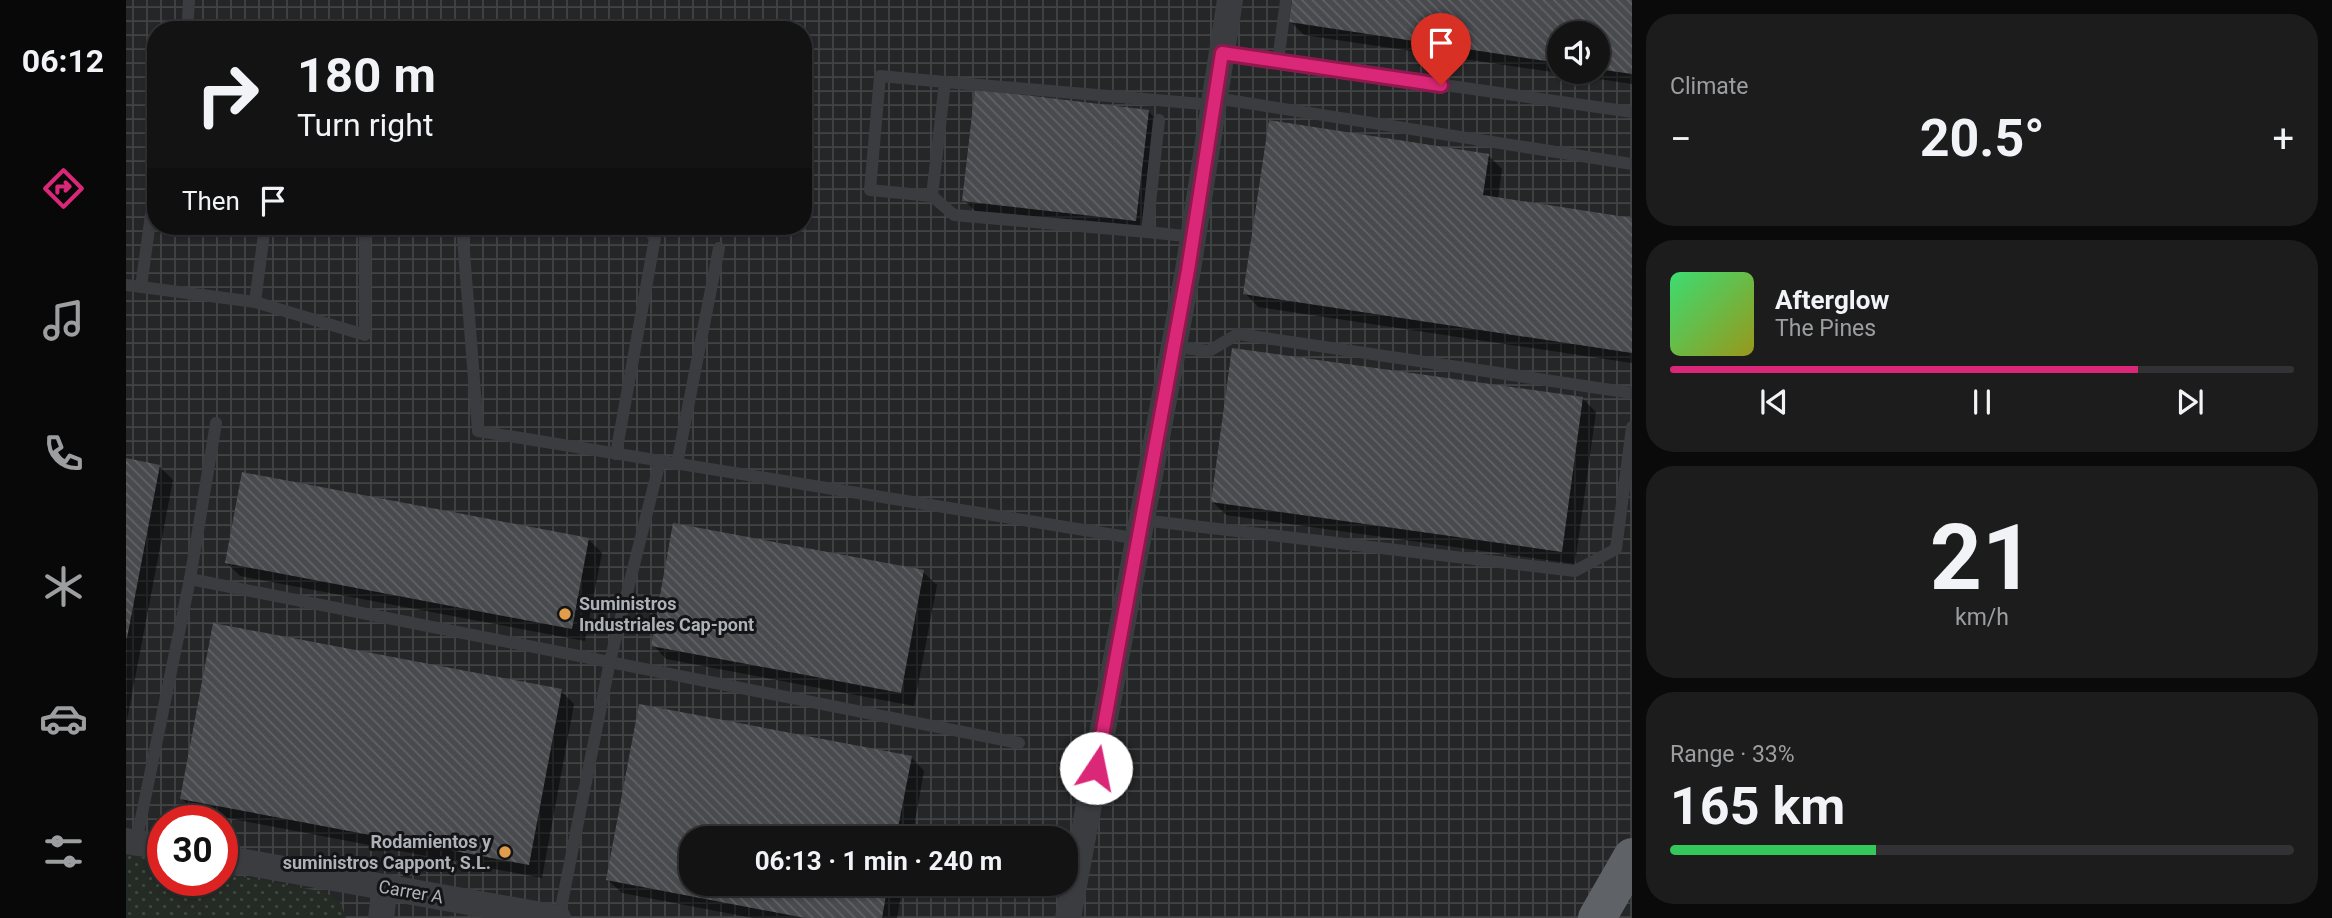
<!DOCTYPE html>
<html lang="en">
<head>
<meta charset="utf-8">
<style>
  body { margin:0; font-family:Roboto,sans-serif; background:#1c1c1d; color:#f1f3f6; height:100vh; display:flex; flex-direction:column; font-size:26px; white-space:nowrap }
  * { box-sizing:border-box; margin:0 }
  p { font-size:23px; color:#9d9ea0 }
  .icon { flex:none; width:38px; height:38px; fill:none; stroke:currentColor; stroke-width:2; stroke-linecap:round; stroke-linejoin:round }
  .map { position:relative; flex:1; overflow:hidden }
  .side { display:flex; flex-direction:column; gap:14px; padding:14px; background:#0a0a0b; width:700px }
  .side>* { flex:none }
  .top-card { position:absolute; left:21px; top:21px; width:665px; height:214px; border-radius:28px; box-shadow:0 2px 5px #0004,0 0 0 2px #323234; background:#131314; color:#f1f3f6; overflow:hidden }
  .controls { position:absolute; left:1421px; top:21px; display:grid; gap:14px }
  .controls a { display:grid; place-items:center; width:63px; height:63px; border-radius:50%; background:#131314; box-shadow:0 2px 5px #0004,0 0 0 2px #323234; font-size:35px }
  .speed { position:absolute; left:21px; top:805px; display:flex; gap:14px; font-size:35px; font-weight:700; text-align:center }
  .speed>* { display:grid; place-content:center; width:91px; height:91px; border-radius:50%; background:#131314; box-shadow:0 2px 5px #0004,0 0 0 2px #323234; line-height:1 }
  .speed .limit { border:10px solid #d22; background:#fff; color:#111 }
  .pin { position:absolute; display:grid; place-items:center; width:60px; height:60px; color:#fff; margin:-72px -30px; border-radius:50% 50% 50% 0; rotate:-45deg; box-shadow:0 0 7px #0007 }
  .pin .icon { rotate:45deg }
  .me { position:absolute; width:77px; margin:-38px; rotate:11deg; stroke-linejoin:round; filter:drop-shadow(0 0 5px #0008) }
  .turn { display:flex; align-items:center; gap:24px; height:147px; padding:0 35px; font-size:32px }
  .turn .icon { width:91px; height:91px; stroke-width:2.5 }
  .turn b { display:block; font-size:49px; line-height:60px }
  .then { display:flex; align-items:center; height:66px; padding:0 35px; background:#0003; gap:14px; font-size:26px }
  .big { font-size:52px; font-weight:700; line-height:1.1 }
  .side .widget { flex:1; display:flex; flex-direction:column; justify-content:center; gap:10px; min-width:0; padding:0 24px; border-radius:28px; background:#1c1c1d }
  .side .dial { align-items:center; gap:0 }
  .dial b { font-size:91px; line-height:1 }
  .song { display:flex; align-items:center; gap:21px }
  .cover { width:84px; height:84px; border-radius:10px; background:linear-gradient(135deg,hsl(140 70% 55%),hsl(60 70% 35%)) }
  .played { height:7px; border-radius:4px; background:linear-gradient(90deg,#db2777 75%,#323234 75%) }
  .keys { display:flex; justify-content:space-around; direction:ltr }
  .heat { display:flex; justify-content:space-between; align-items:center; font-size:38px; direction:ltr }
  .charge { height:10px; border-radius:5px; background:linear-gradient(90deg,#34c759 33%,#323234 0) }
  .trip { position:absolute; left:553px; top:826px; width:399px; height:70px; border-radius:28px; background:#131314; box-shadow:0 2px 5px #0004,0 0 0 2px #323234; font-weight:700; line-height:70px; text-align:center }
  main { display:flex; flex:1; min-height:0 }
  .menu { display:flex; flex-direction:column; width:126px; justify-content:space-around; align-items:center; background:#080808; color:#9d9ea0 }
  .menu .icon { width:49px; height:49px }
  .menu .active { color:#db2777 }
  .menu b { font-size:32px; color:#f1f3f6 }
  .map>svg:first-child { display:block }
  .industrial { fill:url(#industrial-grid); fill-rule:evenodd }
  .grass { fill:url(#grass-dots) }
  .shadow { fill:#0007; fill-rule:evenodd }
  .building { fill:url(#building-back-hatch) }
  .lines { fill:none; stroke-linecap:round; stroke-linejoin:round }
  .service { stroke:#3a3c40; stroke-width:12 }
  .minor { stroke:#3a3c40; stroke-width:26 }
  .trunk { stroke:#5f6267; stroke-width:38 }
  .route-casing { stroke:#8e194d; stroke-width:18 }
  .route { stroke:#db2777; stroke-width:12 }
  .poi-dot { fill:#e19d4b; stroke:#141416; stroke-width:2.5 }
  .labels { text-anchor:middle; stroke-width:6; stroke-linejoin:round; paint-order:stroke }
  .poi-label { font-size:18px; font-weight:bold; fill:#adb2b9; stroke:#141416; text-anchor:start }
  .street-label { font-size:18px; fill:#adb2b9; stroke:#141416 }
</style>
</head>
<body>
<main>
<nav class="menu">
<b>06:12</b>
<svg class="icon active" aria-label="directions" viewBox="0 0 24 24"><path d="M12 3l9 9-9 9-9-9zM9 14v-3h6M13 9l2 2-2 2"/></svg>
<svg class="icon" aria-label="music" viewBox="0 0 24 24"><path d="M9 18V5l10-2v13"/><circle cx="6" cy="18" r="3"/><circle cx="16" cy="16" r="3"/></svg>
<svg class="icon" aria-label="phone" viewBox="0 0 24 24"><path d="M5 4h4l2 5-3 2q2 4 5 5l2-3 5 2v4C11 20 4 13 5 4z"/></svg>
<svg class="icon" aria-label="climate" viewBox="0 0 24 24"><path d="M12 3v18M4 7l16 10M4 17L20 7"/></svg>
<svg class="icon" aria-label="car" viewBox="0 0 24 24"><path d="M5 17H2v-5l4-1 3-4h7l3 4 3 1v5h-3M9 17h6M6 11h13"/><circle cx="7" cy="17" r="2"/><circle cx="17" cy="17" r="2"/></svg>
<svg class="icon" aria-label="filters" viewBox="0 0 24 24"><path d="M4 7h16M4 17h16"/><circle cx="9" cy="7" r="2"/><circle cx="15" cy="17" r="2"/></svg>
</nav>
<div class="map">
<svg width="1506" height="918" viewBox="0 0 1506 918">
  <defs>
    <pattern id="industrial-grid" width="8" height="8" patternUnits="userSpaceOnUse" patternTransform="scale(1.75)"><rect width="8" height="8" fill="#252628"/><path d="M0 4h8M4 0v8" fill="none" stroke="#424345"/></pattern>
    <pattern id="grass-dots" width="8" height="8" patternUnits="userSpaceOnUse" patternTransform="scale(1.75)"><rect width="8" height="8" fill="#232b24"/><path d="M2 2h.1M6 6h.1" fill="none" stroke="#404742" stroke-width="1.8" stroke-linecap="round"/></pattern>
    <pattern id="building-back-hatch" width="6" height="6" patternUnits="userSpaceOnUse" patternTransform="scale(1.75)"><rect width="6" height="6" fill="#484a4d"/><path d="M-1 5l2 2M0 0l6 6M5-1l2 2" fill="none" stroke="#606265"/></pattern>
  </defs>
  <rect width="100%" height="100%" fill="#19191b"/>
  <path class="industrial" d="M 0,0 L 1506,0 L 1506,918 L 0,918 ZM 30,30 L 677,30 L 677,226 L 30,226 ZM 1433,33 L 1472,33 L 1472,72 L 1433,72 ZM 37,821 L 96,821 L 96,880 L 37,880 ZM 565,838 L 940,838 L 940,884 L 565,884 Z"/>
  <path class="grass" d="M 0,854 L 37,861 L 37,880 L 96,880 L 96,873 L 199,892 L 214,902 L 220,918 L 0,918 Z"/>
  <g class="shadow">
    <path d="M 1167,0 L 1506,0 L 1506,84 L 1178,35 L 1164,21 ZM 1433,33 L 1472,33 L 1472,72 L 1433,72 Z"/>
    <path d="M 1022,111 L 1035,125 L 1023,233 L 852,214 L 838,200 Z"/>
    <path d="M 1363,156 L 1376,169 L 1372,199 L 1506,219 L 1506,363 L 1132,307 L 1119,293 Z"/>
    <path d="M 1457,399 L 1470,412 L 1449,564 L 1100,515 L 1086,501 Z"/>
    <path d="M 0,460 L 33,466 L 47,480 L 1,720 Z"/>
    <path d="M 462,539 L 476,553 L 459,641 L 114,576 L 101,563 Z"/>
    <path d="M 797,572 L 811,585 L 788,706 L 540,659 L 527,645 Z"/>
    <path d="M 435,691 L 448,704 L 416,878 L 70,812 L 56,799 Z"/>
    <path d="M 514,706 L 785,757 L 798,771 L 786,838 L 565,838 L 565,884 L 777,884 L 771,918 L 627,918 L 496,893 L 482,880 Z"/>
  </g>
  <g class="building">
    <path d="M 1166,0 L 1506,0 L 1506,74 L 1472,69 L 1472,33 L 1433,33 L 1433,63 L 1163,22 Z"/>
    <path d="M 849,89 L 1023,110 L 1010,221 L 836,201 Z"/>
    <path d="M 1143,120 L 1363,154 L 1357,195 L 1506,218 L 1506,353 L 1117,294 Z"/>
    <path d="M 1106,348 L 1457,397 L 1436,552 L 1085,502 Z"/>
    <path d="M 0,458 L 34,465 L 1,638 L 0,638 Z"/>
    <path d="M 116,472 L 463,538 L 446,629 L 99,563 Z"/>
    <path d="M 547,523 L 798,570 L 775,693 L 525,646 Z"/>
    <path d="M 87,623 L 436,689 L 403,865 L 54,799 Z"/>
    <path d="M 513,704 L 786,756 L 770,838 L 565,838 L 565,884 L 762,884 L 756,918 L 679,918 L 480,880 Z"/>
  </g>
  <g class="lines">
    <g class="service">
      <path d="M 62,17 L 63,0"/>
      <path d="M 1096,53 L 1506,112"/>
      <path d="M 1152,61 L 1160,0"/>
      <path d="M 1089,98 L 1506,164"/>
      <path d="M 1033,120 L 1021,232 L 828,215 L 806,196 L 819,82 L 1088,105"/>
      <path d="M 806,196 L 744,190 L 754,76 L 819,82"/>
      <path d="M 336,226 L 352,431 L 1013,539"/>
      <path d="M 1021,232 L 1068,237"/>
      <path d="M 0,285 L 129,302 L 239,335 L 239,226"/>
      <path d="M 15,287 L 30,178"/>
      <path d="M 129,302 L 139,226"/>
      <path d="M 1048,347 L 1083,351 L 1112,334 L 1506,393"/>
      <path d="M 490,454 L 529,238 L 519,226"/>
      <path d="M 551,464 L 593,248"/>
      <path d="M 1016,520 L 1449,571 L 1490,549 L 1506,427"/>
      <path d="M 64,579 L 893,743"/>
      <path d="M 10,843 L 64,579 L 90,423"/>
      <path d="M 433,918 L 484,661 L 534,461"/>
    </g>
    <g class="minor">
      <path d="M 0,841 L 37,847"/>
      <path d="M 96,858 L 432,918"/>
      <path d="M 255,918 L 259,888"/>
      <path d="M 942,918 L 1062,270 L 1104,0"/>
    </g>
    <path class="trunk" d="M 1471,918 L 1506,857"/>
  </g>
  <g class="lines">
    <defs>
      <path id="route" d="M 970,768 L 1062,270 L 1096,53 L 1315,85"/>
    </defs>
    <use href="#route" class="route-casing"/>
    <use href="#route" class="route"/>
  </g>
  <g class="poi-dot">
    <circle cx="439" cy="614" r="7"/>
    <circle cx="379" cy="852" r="7"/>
  </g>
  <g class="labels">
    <g class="poi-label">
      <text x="453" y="610">Suministros<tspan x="453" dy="21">Industriales Cap-pont</tspan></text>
      <text x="365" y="848" text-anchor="end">Rodamientos y<tspan x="365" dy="21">suministros Cappont, S.L.</tspan></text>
    </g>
    <g class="street-label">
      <text transform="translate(285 892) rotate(10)" y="6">Carrer A</text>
    </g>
  </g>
</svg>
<div class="controls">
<a><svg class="icon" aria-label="sound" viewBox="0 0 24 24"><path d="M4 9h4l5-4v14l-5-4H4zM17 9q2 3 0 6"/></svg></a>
</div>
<div class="speed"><div class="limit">30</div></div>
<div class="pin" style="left:1315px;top:85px;background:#d93025"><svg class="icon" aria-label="arrive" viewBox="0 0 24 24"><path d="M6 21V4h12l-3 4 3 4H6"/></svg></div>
<svg class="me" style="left:970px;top:768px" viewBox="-20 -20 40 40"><circle r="19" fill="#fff"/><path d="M0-13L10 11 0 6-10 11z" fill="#db2777"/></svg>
<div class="trip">06:13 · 1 min · 240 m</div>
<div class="top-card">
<div class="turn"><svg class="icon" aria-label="right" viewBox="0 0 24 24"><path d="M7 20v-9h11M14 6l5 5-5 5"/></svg><div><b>180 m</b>Turn right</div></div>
<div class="then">Then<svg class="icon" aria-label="arrive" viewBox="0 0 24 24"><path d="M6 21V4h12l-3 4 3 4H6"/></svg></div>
</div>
</div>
<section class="side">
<div class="widget"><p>Climate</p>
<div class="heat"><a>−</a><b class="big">20.5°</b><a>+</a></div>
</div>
<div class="widget">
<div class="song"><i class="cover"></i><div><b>Afterglow</b><p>The Pines</p></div></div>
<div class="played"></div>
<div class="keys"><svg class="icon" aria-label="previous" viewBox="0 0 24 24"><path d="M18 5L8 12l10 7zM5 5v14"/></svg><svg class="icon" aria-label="pause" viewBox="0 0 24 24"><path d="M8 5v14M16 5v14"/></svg><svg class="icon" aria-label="next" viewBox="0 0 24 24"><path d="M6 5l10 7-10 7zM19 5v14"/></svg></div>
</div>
<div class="widget dial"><b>21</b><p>km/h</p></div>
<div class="widget"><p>Range · 33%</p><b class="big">165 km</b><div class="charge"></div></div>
</section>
</main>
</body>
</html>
